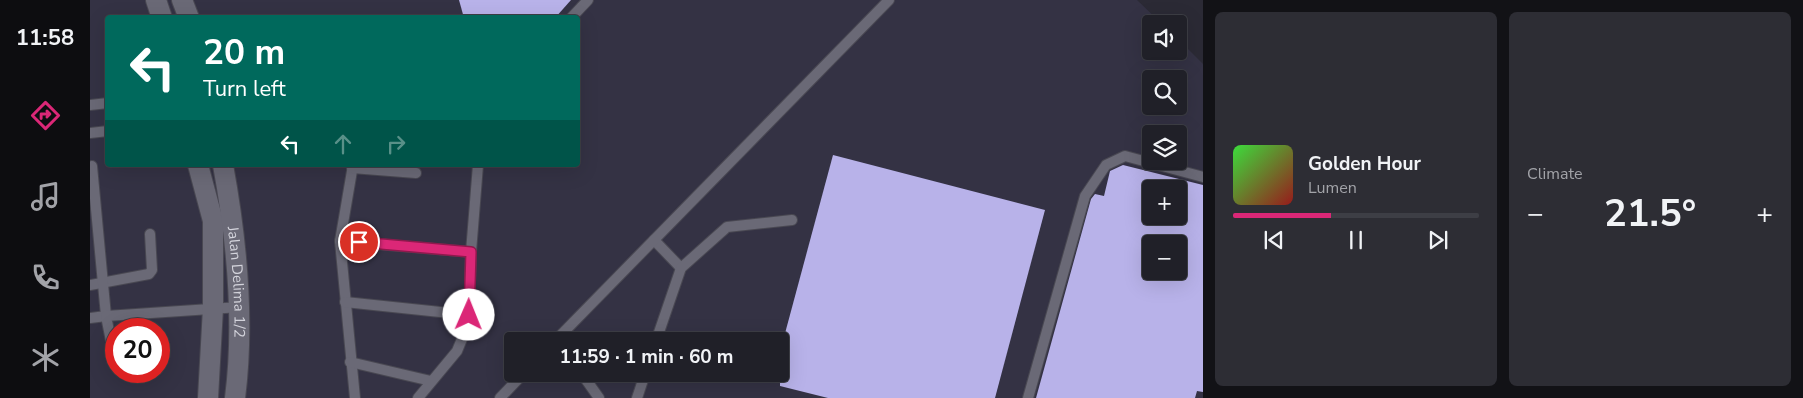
<!DOCTYPE html>
<html lang="en">
<head>
<meta charset="utf-8">
<style>
  body { margin:0; font-family:"Nunito Sans",sans-serif; background:#2d2d34; color:#f1f3f6; height:100vh; display:flex; flex-direction:column; font-size:19px; white-space:nowrap }
  * { box-sizing:border-box; margin:0 }
  p { font-size:16px; color:#a2a3a8 }
  .icon { flex:none; width:28px; height:28px; fill:none; stroke:currentColor; stroke-width:2; stroke-linecap:round; stroke-linejoin:round }
  .map { position:relative; flex:1; overflow:hidden }
  .sheet { display:flex; flex-direction:column; gap:12px; padding:12px; background:#121216; width:600px }
  .sheet>* { flex:none }
  .banner { position:absolute; left:15px; top:15px; width:475px; height:152px; border-radius:5px; box-shadow:0 5px 20px #0002,0 0 0 1px #3d3e45; background:#00695c; color:#fff; overflow:hidden }
  .buttons { position:absolute; left:1052px; top:15px; display:grid; gap:10px }
  .buttons a { display:grid; place-items:center; width:45px; height:45px; border-radius:5px; background:#202028; box-shadow:0 5px 20px #0002,0 0 0 1px #3d3e45; font-size:25px }
  .speed { position:absolute; left:15px; top:318px; display:flex; gap:10px; font-size:25px; font-weight:700; text-align:center }
  .speed>* { display:grid; place-content:center; width:65px; height:65px; border-radius:50%; background:#202028; box-shadow:0 5px 20px #0002,0 0 0 1px #3d3e45; line-height:1 }
  .speed .limit { border:8px solid #d22; background:#fff; color:#111 }
  .pin { position:absolute; display:grid; place-items:center; width:42px; height:42px; color:#fff; margin:-21px; border:2px solid #fff; border-radius:50%; box-shadow:0 1px 5px #0007 }
  .me { position:absolute; width:55px; margin:-28px; rotate:1deg; stroke-linejoin:round; filter:drop-shadow(0 0 4px #0008) }
  .turn { display:flex; align-items:center; gap:18px; height:105px; padding:0 15px; font-size:22px }
  .turn .icon { width:65px; height:65px; stroke-width:2.5 }
  .turn b { display:block; font-size:35px; line-height:42px }
  .lanes { display:flex; align-items:center; height:48px; padding:0 15px; background:#0003; justify-content:center; gap:25px; direction:ltr }
  .lanes .off { opacity:.35 }
  .big { font-size:38px; font-weight:700; line-height:1.1 }
  .sheet .tile { flex:1; display:flex; flex-direction:column; justify-content:center; gap:8px; min-width:0; padding:0 18px; border-radius:8px; background:#2d2d34 }
  .song { display:flex; align-items:center; gap:15px }
  .cover { width:60px; height:60px; border-radius:8px; background:linear-gradient(135deg,hsl(120 70% 55%),hsl(0 70% 35%)) }
  .played { height:5px; border-radius:2px; background:linear-gradient(90deg,#db2777 40%,#3d3e45 40%) }
  .keys { display:flex; justify-content:space-around; direction:ltr }
  .heat { display:flex; justify-content:space-between; align-items:center; font-size:28px; direction:ltr }
  .sheet .tiles { flex:1; display:grid; gap:12px; grid-template-columns:repeat(2,1fr) }
  .trip { position:absolute; left:414px; top:332px; width:285px; height:50px; border-radius:5px; background:#202028; box-shadow:0 5px 20px #0002,0 0 0 1px #3d3e45; font-weight:700; line-height:50px; text-align:center }
  main { display:flex; flex:1; min-height:0 }
  .tab-bar { display:flex; flex-direction:column; width:90px; justify-content:space-around; align-items:center; background:#0d0d10; color:#a2a3a8 }
  .tab-bar .icon { width:35px; height:35px }
  .tab-bar .current { color:#db2777 }
  .tab-bar b { font-size:22px; color:#f1f3f6 }
  .map>svg:first-child { display:block }
  .built { fill:#343244; fill-rule:evenodd }
  .building { fill:#b8b2e9; fill-rule:evenodd }
  .lines { fill:none; stroke-linecap:round; stroke-linejoin:round }
  .lane-casing { stroke:#494852; stroke-width:12 }
  .street-casing { stroke:#494852; stroke-width:22 }
  .lane { stroke:#6a6976; stroke-width:10 }
  .street { stroke:#6a6976; stroke-width:20 }
  .route-casing { stroke:#8e194d; stroke-width:12 }
  .route { stroke:#db2777; stroke-width:9 }
  .labels { text-anchor:middle; stroke-width:5; stroke-linejoin:round; paint-order:stroke }
  .street-label { font-size:15px; fill:#d3d3db; stroke:#131318 }
</style>
</head>
<body>
<main>
<nav class="tab-bar">
<b>11:58</b>
<svg class="icon current" aria-label="directions" viewBox="0 0 24 24"><path d="M12 3l9 9-9 9-9-9zM9 14v-3h6M13 9l2 2-2 2"/></svg>
<svg class="icon" aria-label="music" viewBox="0 0 24 24"><path d="M9 18V5l10-2v13"/><circle cx="6" cy="18" r="3"/><circle cx="16" cy="16" r="3"/></svg>
<svg class="icon" aria-label="phone" viewBox="0 0 24 24"><path d="M5 4h4l2 5-3 2q2 4 5 5l2-3 5 2v4C11 20 4 13 5 4z"/></svg>
<svg class="icon" aria-label="climate" viewBox="0 0 24 24"><path d="M12 3v18M4 7l16 10M4 17L20 7"/></svg>
</nav>
<div class="map">
<svg width="1113" height="398" viewBox="0 0 1113 398">
  <rect width="100%" height="100%" fill="#2b2a35"/>
  <path class="built" d="M 0,0 L 1047,0 L 1072,24 L 1061,24 L 1061,51 L 1089,51 L 1089,40 L 1113,64 L 1113,398 L 0,398 ZM 18,18 L 488,18 L 488,165 L 18,165 ZM 1061,79 L 1089,79 L 1089,106 L 1061,106 ZM 1061,134 L 1089,134 L 1089,161 L 1061,161 ZM 1061,189 L 1089,189 L 1089,216 L 1061,216 ZM 1061,244 L 1089,244 L 1089,271 L 1061,271 ZM 26,329 L 69,329 L 69,371 L 26,371 ZM 422,341 L 690,341 L 690,374 L 422,374 Z"/>
  <g class="building">
    <path d="M 369,0 L 481,0 L 465,18 L 374,18 Z"/>
    <path d="M 743,155 L 955,210 L 905,398 L 738,398 L 690,386 L 690,352 Z"/>
    <path d="M 1033,165 L 1113,185 L 1113,392 L 1107,391 L 1105,398 L 946,398 L 1001,199 L 1005,194 L 1014,196 L 1020,171 ZM 1061,189 L 1089,189 L 1089,216 L 1061,216 ZM 1061,244 L 1089,244 L 1089,271 L 1061,271 Z"/>
  </g>
  <g class="lines">
    <defs>
      <g id="lane">
        <path d="M 481,18 L 498,0"/>
        <path d="M 0,105 L 18,103"/>
        <path d="M 0,133 L 18,131"/>
        <path d="M 263,165 L 250,241 L 265,398"/>
        <path d="M 262,168 L 326,173"/>
        <path d="M 564,240 L 591,268"/>
        <path d="M 250,241 L 381,252"/>
        <path d="M 0,285 L 59,274 L 62,270 L 60,234"/>
        <path d="M 255,302 L 379,315"/>
        <path d="M 0,318 L 16,316 L 2,166"/>
        <path d="M 465,341 L 799,0"/>
        <path d="M 566,341 L 591,268 L 637,227 L 702,220"/>
        <path d="M 22,346 L 16,316 L 150,307"/>
        <path d="M 260,362 L 341,381"/>
        <path d="M 492,374 L 509,398"/>
        <path d="M 328,398 L 367,351 L 374,334 L 379,315 L 381,252 L 388,165"/>
        <path d="M 410,398 L 433,374"/>
        <path d="M 547,398 L 555,374"/>
        <path d="M 938,398 L 995,196 L 1016,165 L 1035,156 L 1113,177"/>
      </g>
      <g id="street">
        <path d="M 66,0 L 72,18"/>
        <path d="M 92,0 L 99,18"/>
        <path d="M 108,165 L 123,221 L 123,308 L 118,398"/>
        <path id="s1" d="M 133,165 C 147,241 155,320 145,398"/>
      </g>
    </defs>
    <use href="#lane" class="lane-casing"/>
    <use href="#street" class="street-casing"/>
    <use href="#lane" class="lane"/>
    <use href="#street" class="street"/>
  </g>
  <g class="lines">
    <defs>
      <path id="route" d="M 269,242 L 381,252 L 379,315"/>
    </defs>
    <use href="#route" class="route-casing"/>
    <use href="#route" class="route"/>
  </g>
  <g class="labels">
    <g class="street-label">
      <text dy="5" stroke="none"><textPath href="#s1" startOffset="118">Jalan Delima 1/2</textPath></text>
    </g>
  </g>
</svg>
<div class="buttons">
<a><svg class="icon" aria-label="sound" viewBox="0 0 24 24"><path d="M4 9h4l5-4v14l-5-4H4zM17 9q2 3 0 6"/></svg></a>
<a><svg class="icon" aria-label="search" viewBox="0 0 24 24"><circle cx="10" cy="10" r="6"/><path d="M15 15l6 6"/></svg></a>
<a><svg class="icon" aria-label="layers" viewBox="0 0 24 24"><path d="M12 4l9 5-9 5-9-5zM3 14l9 5 9-5"/></svg></a>
<a>+</a>
<a>−</a>
</div>
<div class="speed"><div class="limit">20</div></div>
<div class="pin" style="left:269px;top:242px;background:#d93025"><svg class="icon" aria-label="arrive" viewBox="0 0 24 24"><path d="M6 21V4h12l-3 4 3 4H6"/></svg></div>
<svg class="me" style="left:379px;top:315px" viewBox="-20 -20 40 40"><circle r="19" fill="#fff"/><path d="M0-13L10 11 0 6-10 11z" fill="#db2777"/></svg>
<div class="trip">11:59 · 1 min · 60 m</div>
<div class="banner">
<div class="turn"><svg class="icon" aria-label="left" viewBox="0 0 24 24"><path d="M17 20v-9H6M10 6l-5 5 5 5"/></svg><div><b>20 m</b>Turn left</div></div>
<div class="lanes"><svg class="icon" aria-label="left" viewBox="0 0 24 24"><path d="M17 20v-9H6M10 6l-5 5 5 5"/></svg><svg class="icon off" aria-label="ahead" viewBox="0 0 24 24"><path d="M12 20V5M6 11l6-6 6 6"/></svg><svg class="icon off" aria-label="right" viewBox="0 0 24 24"><path d="M7 20v-9h11M14 6l5 5-5 5"/></svg></div>
</div>
</div>
<section class="sheet">
<div class="tiles">
<div class="tile">
<div class="song"><i class="cover"></i><div><b>Golden Hour</b><p>Lumen</p></div></div>
<div class="played"></div>
<div class="keys"><svg class="icon" aria-label="previous" viewBox="0 0 24 24"><path d="M18 5L8 12l10 7zM5 5v14"/></svg><svg class="icon" aria-label="pause" viewBox="0 0 24 24"><path d="M8 5v14M16 5v14"/></svg><svg class="icon" aria-label="next" viewBox="0 0 24 24"><path d="M6 5l10 7-10 7zM19 5v14"/></svg></div>
</div>
<div class="tile"><p>Climate</p>
<div class="heat"><a>−</a><b class="big">21.5°</b><a>+</a></div>
</div>
</div>
</section>
</main>
</body>
</html>
